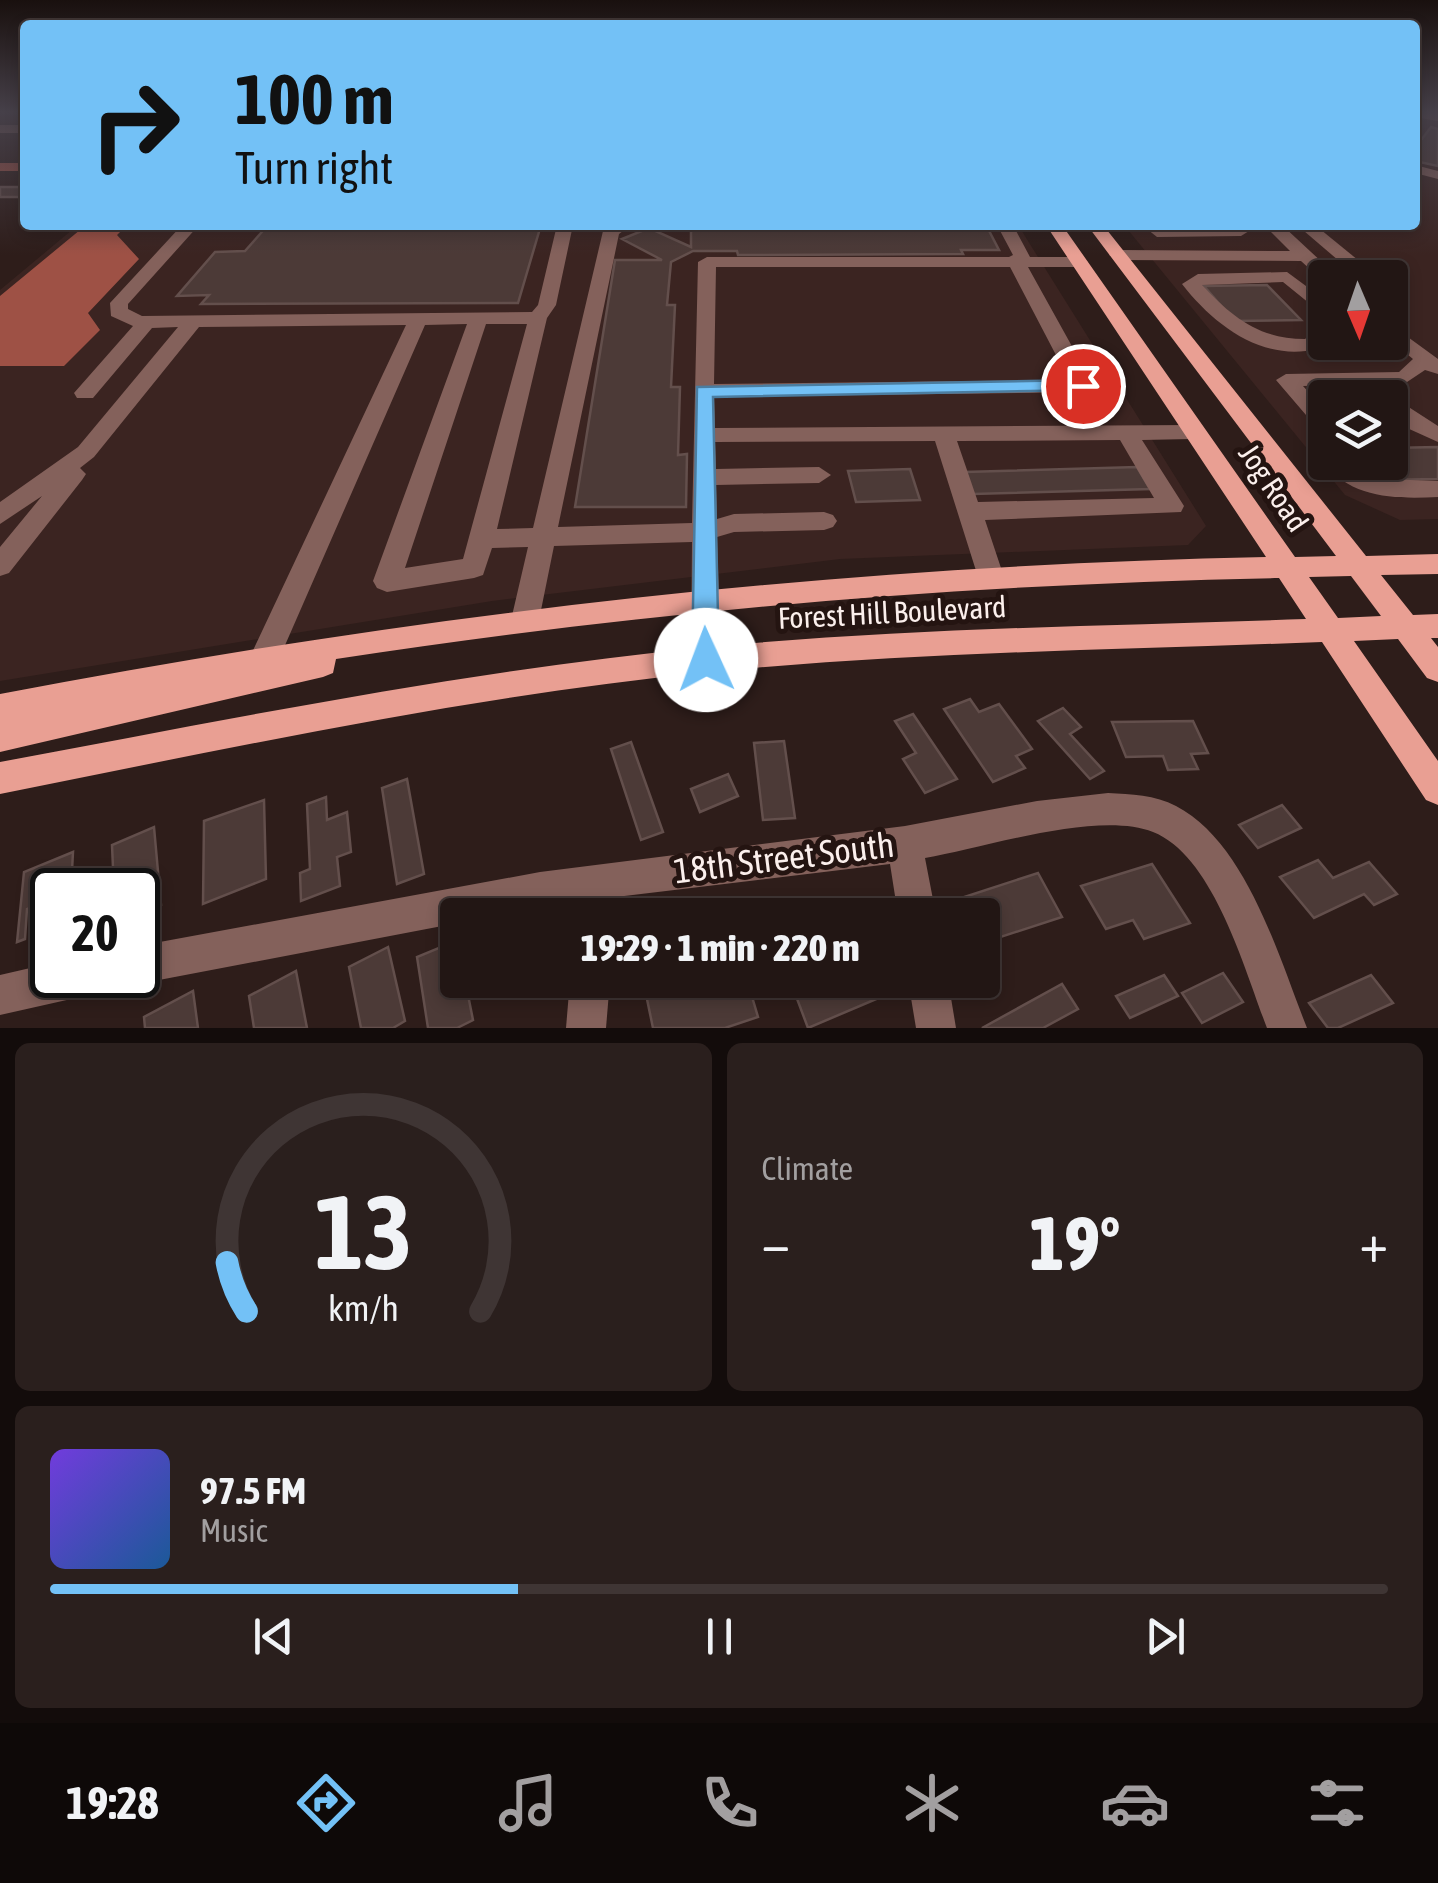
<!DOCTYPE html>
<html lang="en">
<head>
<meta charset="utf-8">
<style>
  body { margin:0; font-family:"Asap Condensed",sans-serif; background:#2a1f1d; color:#f1f3f6; height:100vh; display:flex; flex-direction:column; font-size:38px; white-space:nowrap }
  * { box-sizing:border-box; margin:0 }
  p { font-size:32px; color:#a29fa0 }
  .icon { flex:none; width:55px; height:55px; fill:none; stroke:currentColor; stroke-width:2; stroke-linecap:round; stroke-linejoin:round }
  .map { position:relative; height:1028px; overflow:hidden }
  .sheet { display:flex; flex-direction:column; gap:15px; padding:15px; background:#130c0b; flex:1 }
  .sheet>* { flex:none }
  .top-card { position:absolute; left:20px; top:20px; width:1400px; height:210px; border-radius:10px; box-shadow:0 5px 15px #0003,0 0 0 2px #3f3534; background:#73c1f6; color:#111; overflow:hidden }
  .needle { width:65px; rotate:178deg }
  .fabs { position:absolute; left:1308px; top:260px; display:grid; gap:20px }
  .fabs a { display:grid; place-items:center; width:100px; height:100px; border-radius:10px; background:#221614; box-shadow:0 5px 15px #0003,0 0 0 2px #3f3534; font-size:50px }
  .speed { position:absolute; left:30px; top:868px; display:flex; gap:20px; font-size:50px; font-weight:700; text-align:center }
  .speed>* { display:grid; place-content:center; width:130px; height:130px; border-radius:50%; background:#221614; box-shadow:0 5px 15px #0003,0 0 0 2px #3f3534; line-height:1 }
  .speed .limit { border:5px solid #111; border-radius:15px; background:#fff; color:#111 }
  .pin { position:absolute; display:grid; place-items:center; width:85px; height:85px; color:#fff; margin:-42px; border:5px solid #fff; border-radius:50%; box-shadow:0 2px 10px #0007 }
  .me { position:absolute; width:110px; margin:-55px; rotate:358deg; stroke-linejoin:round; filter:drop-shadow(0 0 8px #0008) }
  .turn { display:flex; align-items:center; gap:35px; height:210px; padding:0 50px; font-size:45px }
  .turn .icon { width:130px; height:130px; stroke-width:2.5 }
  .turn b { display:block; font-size:70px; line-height:85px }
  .big { font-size:75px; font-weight:800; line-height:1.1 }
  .sheet .tile { flex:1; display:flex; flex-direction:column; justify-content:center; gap:15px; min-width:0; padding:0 35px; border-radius:15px; background:#2a1f1d }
  .sheet .dial { align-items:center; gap:0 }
  .dial svg { height:260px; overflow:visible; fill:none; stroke:#3f3534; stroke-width:7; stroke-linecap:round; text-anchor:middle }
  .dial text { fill:#f1f3f6; stroke:none }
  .song { display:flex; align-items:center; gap:30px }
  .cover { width:120px; height:120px; border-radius:15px; background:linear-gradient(135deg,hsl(260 70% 55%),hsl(210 70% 35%)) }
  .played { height:10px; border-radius:5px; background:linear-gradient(90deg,#73c1f6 35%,#3f3534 35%) }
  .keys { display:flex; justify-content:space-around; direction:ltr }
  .heat { display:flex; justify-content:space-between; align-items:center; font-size:55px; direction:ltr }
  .sheet .tiles { flex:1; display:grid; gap:15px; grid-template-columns:1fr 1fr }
  .tile:last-child { grid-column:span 2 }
  .trip { position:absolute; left:440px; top:898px; width:560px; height:100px; border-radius:10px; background:#221614; box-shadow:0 5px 15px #0003,0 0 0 2px #3f3534; font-weight:800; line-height:100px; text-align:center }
  .tabs { display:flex; height:160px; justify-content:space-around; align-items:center; background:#0e0908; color:#a29fa0 }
  .tabs .icon { width:70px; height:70px }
  .tabs .selected { color:#73c1f6 }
  .tabs b { font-size:45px; color:#f1f3f6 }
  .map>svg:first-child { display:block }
  .built { fill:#3b2421; fill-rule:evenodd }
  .water { fill:#9e5145 }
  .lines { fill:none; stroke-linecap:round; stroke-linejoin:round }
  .canal { fill:#9e5145; fill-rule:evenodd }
  .building { fill:#4c3a37; stroke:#634f4c; stroke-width:2.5 }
  .minor { fill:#84615b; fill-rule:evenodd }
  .major { fill:#e99f93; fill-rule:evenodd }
  .route { fill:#73c1f6; stroke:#4b7da0; stroke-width:2.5 }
  .labels { text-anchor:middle; stroke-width:10; stroke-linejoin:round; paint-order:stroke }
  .street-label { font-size:30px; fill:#fbefec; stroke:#241411 }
  .near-street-label { font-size:35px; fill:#fbefec; stroke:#241411 }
</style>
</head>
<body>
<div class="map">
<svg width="1438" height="1028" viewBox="0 0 1438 1028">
  <rect width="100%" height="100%" fill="#2e1d1a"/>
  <g class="built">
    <path d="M 1415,111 L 1438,111 L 1438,519 L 1400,520 L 1345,495 L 1124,225 L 1415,225 ZM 1325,278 L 1390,278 L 1390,342 L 1325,342 ZM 1325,398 L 1390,398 L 1390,462 L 1325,462 Z"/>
    <path d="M 78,225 L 1018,225 L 1206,526 L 1188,545 L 840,559 L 492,601 L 0,681 L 0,290 Z"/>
  </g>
  <path class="water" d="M 86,225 L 127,225 L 117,235 L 139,259 L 88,313 L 100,330 L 64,366 L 0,366 L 0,296 Z"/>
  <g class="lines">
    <rect class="canal" x="0" y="163" width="25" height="8"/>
  </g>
  <g class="building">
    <path d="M 1431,127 L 1438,129 L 1438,166 L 1415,161 L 1415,138 L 1422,139 Z"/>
    <rect x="0" y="187" width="25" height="10"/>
    <path d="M 268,225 L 541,225 L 518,303 L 201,304 L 209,295 L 177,296 L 215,252 L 245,251 Z"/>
    <path d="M 691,225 L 986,225 L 999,250 L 961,250 L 963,254 L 738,255 L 737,251 L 693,251 L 671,262 L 667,305 L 675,305 L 671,387 L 680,387 L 678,455 L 687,454 L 686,507 L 575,507 L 615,260 L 662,260 L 622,239 L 649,228 L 691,247 Z"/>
    <path d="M 1267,285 L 1301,320 L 1234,321 L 1204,286 Z"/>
    <path d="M 1438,447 L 1438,479 L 1376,480 L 1360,462 L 1390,462 L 1390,448 Z"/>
    <path d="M 1137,467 L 1150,489 L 973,494 L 965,472 Z"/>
    <path d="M 910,469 L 920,500 L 856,502 L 848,471 Z"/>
    <path d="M 970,699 L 979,712 L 999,704 L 1032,749 L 1016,756 L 1025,768 L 993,782 L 944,709 Z"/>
    <path d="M 1063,708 L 1081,727 L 1070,734 L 1104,771 L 1090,779 L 1038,721 Z"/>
    <path d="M 913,714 L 957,779 L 925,793 L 903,759 L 916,753 L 895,721 Z"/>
    <path d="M 1193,721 L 1208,753 L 1191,754 L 1198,769 L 1168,770 L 1163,756 L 1126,757 L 1112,722 Z"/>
    <path d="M 784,741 L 795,818 L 763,820 L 754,743 Z"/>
    <path d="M 631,742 L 663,832 L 641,840 L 611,749 Z"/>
    <path d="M 728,774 L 738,796 L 700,812 L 691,789 Z"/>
    <path d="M 407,779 L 424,874 L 397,884 L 382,788 Z"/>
    <path d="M 326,797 L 327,820 L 347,812 L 351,852 L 337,857 L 340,886 L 301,901 L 300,873 L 310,869 L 307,804 Z"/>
    <path d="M 264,800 L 266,879 L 203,904 L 204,821 Z"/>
    <path d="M 1282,805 L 1301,828 L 1258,848 L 1239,825 Z"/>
    <path d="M 154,827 L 161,905 L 138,916 L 138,890 L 114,890 L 112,845 Z"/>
    <path d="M 73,852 L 71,890 L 52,890 L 52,946 L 42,950 L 46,901 L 27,909 L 25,939 L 17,942 L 24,872 Z"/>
    <path d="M 1318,860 L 1333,878 L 1369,862 L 1397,894 L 1374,905 L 1364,894 L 1314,918 L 1280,877 Z"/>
    <path d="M 1152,864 L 1190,923 L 1144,939 L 1133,920 L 1106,929 L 1081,886 Z"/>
    <path d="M 1038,873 L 1062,917 L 982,943 L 982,915 L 959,915 L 952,901 Z"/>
    <path d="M 458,940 L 458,980 L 465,980 L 473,1020 L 457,1028 L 428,1028 L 417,957 Z"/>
    <path d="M 388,947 L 405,1021 L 393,1028 L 361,1028 L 349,967 Z"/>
    <path d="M 296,971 L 307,1028 L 254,1028 L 249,996 Z"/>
    <path d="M 1223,973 L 1243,1002 L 1202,1023 L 1182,993 Z"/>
    <path d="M 1164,975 L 1178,996 L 1130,1018 L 1116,996 Z"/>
    <path d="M 1371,975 L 1393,1003 L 1338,1028 L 1328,1028 L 1309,1003 Z"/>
    <path d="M 643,980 L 747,980 L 758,1017 L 725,1028 L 653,1028 Z"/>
    <path d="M 790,980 L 882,980 L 888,994 L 808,1028 Z"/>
    <path d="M 1062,984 L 1078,1009 L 1043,1028 L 982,1028 Z"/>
    <path d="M 193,991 L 198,1028 L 145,1028 L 144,1017 Z"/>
  </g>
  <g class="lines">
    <g class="minor">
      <path d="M 1415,111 L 1438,113 L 1438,121 L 1415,117 Z"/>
      <rect x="0" y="125" width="25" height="8"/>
      <path d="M 1415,165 L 1438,171 L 1438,179 L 1415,173 Z"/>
      <path d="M 182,225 L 199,225 L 128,304 L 128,309 L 142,316 L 532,312 L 538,305 L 557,225 L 573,225 L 556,305 L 547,318 L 497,529 L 533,528 L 603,231 L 610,225 L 631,225 L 619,234 L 558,527 L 692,523 L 698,262 L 707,257 L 1009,257 L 1013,255 L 997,225 L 1013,225 L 1030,257 L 1079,257 L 1088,262 L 1079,267 L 1028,267 L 1094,386 L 1083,392 L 714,397 L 715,428 L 1192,425 L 1203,432 L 1192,439 L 1142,440 L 1184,506 L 1181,512 L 985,520 L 1004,577 L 1001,584 L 991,587 L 981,584 L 978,577 L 935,441 L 715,442 L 716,469 L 819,467 L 831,475 L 819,483 L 716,485 L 717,519 L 734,514 L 824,512 L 833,515 L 837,521 L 833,527 L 824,530 L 734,532 L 717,537 L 721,660 L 716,669 L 706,673 L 696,669 L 691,660 L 692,542 L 554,546 L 539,620 L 535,628 L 525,631 L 515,628 L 511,620 L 528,547 L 492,548 L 483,575 L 474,578 L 387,592 L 377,588 L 373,581 L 467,324 L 425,325 L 279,659 L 274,668 L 264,671 L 254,668 L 249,659 L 406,325 L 199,327 L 94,457 L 80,468 L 86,474 L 82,480 L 9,573 L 0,576 L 0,547 L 42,496 L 0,524 L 0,502 L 78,447 L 178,327 L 152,328 L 93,398 L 77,398 L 74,393 L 133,326 L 111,316 L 110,303 ZM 716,267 L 1010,267 L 1069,380 L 714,384 ZM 486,324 L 527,324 L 463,559 L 405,568 ZM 1120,440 L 1154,498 L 978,502 L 957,441 Z"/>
      <path d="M 1142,225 L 1244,225 L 1249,231 L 1241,236 L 1157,237 Z"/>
      <path d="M 1264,225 L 1282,225 L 1339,278 L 1325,278 L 1324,282 L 1301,261 L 1118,260 L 1109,255 L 1118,250 L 1290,251 Z"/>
      <path d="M 1297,225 L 1315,225 L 1380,278 L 1359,278 Z"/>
      <path d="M 1287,272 L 1325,300 L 1325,316 L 1283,282 L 1202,285 C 1232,317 1259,339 1305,339 L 1325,324 L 1325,341 L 1317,349 C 1262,362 1214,325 1182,284 L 1198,274 Z"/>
      <path d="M 1390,324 L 1438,359 L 1438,374 L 1425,370 L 1404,384 L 1303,386 L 1325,410 L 1325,457 L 1317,454 L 1306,440 L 1312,422 L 1276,380 L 1286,374 L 1399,372 L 1413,359 L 1390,340 Z"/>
      <path d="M 1390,395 L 1438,426 L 1438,442 L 1407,428 L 1390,429 L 1390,398 L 1382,398 Z"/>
      <path d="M 1324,462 L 1351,462 L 1383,479 L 1438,481 L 1438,497 C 1397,499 1350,499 1324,462 Z"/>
      <path d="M 1108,793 C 1131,794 1155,795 1176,806 C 1247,843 1279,958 1307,1028 L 1267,1028 C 1245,971 1214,856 1153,832 C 1098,810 984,848 925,858 L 936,915 L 898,915 L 890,864 L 616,897 L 615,915 L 577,915 L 579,902 L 502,915 L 458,915 L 458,923 L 138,984 L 123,975 L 138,975 L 138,946 L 540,872 L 905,826 L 1037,801 Z"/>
      <path d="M 52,963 L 52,975 L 109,975 L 103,989 L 89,995 L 0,1015 L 0,975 Z"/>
      <path d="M 570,980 L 610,980 L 606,1028 L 566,1028 Z"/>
      <path d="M 908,980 L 948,980 L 956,1028 L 916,1028 Z"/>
    </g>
    <path class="major" d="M 1046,225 L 1062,225 L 1295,557 L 1336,556 L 1087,225 L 1103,225 L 1366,556 L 1438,554 L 1438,574 L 1381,575 L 1413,615 L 1438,614 L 1438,638 L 1431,638 L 1438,647 L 1438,682 L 1427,678 L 1398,639 L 1354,641 L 1438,761 L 1438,805 L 1426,800 L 1322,642 C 1117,650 912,652 709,672 C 470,696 235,747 0,794 L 0,762 C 236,718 470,670 709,647 C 908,628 1107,626 1306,619 L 1279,578 C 962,584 649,611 336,659 L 333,673 L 323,677 L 0,752 L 0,722 L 36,715 L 0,722 L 0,694 C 423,613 835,566 1266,557 ZM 1351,576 L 1381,616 L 1338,618 L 1309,577 Z"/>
  </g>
  <linearGradient id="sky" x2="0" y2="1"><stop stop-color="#19100e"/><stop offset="0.44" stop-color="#464049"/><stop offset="1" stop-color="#464049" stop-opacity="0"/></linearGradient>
  <rect width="1438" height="255" fill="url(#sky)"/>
  <path class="route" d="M 1083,380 L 1090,382 L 1090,390 L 713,397 L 719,660 L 715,668 L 706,672 L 696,668 L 692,660 L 697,387 Z"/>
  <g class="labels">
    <g class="street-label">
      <text transform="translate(1273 488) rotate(56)" y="10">Jog Road</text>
      <text transform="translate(892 613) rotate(-3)" y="10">Forest Hill Boulevard</text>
    </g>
    <g class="near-street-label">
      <text transform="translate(784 858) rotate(-7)" y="12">18th Street South</text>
    </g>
  </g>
</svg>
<div class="fabs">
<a><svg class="needle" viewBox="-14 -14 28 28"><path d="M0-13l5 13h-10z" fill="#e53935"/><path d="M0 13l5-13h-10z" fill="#a29fa0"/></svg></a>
<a><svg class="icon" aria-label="layers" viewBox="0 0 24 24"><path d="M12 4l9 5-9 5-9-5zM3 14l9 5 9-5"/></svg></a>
</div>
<div class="speed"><div class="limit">20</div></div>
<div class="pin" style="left:1083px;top:386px;background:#d93025"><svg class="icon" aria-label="arrive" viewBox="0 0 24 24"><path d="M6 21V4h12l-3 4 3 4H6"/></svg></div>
<svg class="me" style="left:706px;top:660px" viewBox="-20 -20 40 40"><circle r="19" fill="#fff"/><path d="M0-13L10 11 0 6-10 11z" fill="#73c1f6"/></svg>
<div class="trip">19:29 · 1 min · 220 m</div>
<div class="top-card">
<div class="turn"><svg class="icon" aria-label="right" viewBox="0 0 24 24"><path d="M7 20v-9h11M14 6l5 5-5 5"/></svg><div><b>100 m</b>Turn right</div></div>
</div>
</div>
<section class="sheet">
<div class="tiles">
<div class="tile dial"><svg viewBox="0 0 100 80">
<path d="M14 69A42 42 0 1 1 86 69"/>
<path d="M14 69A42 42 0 0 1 8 54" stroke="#73c1f6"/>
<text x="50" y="56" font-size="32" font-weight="700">13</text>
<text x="50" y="72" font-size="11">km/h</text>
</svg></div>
<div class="tile"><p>Climate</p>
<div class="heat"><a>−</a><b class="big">19°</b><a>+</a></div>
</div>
<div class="tile">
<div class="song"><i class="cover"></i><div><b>97.5 FM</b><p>Music</p></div></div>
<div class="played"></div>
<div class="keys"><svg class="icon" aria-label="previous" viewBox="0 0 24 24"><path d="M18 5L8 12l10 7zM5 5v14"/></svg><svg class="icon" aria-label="pause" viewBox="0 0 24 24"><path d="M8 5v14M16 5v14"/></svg><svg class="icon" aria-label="next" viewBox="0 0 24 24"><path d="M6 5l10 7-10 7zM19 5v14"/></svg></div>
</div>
</div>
</section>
<nav class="tabs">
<b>19:28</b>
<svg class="icon selected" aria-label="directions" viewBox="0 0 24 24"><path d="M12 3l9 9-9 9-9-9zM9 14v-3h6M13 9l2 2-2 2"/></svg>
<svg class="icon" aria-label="music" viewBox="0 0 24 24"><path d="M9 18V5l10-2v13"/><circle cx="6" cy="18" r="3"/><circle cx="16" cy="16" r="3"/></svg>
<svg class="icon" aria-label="phone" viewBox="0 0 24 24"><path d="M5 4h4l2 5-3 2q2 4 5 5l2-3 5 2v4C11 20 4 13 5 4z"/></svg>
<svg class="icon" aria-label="climate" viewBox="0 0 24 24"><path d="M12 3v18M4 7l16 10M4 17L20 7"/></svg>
<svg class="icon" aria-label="car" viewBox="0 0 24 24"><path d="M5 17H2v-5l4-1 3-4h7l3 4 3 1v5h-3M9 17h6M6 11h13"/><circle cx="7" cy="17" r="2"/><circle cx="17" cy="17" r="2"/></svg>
<svg class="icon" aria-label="filters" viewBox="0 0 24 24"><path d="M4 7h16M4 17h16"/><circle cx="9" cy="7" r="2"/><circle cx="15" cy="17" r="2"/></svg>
</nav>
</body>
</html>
